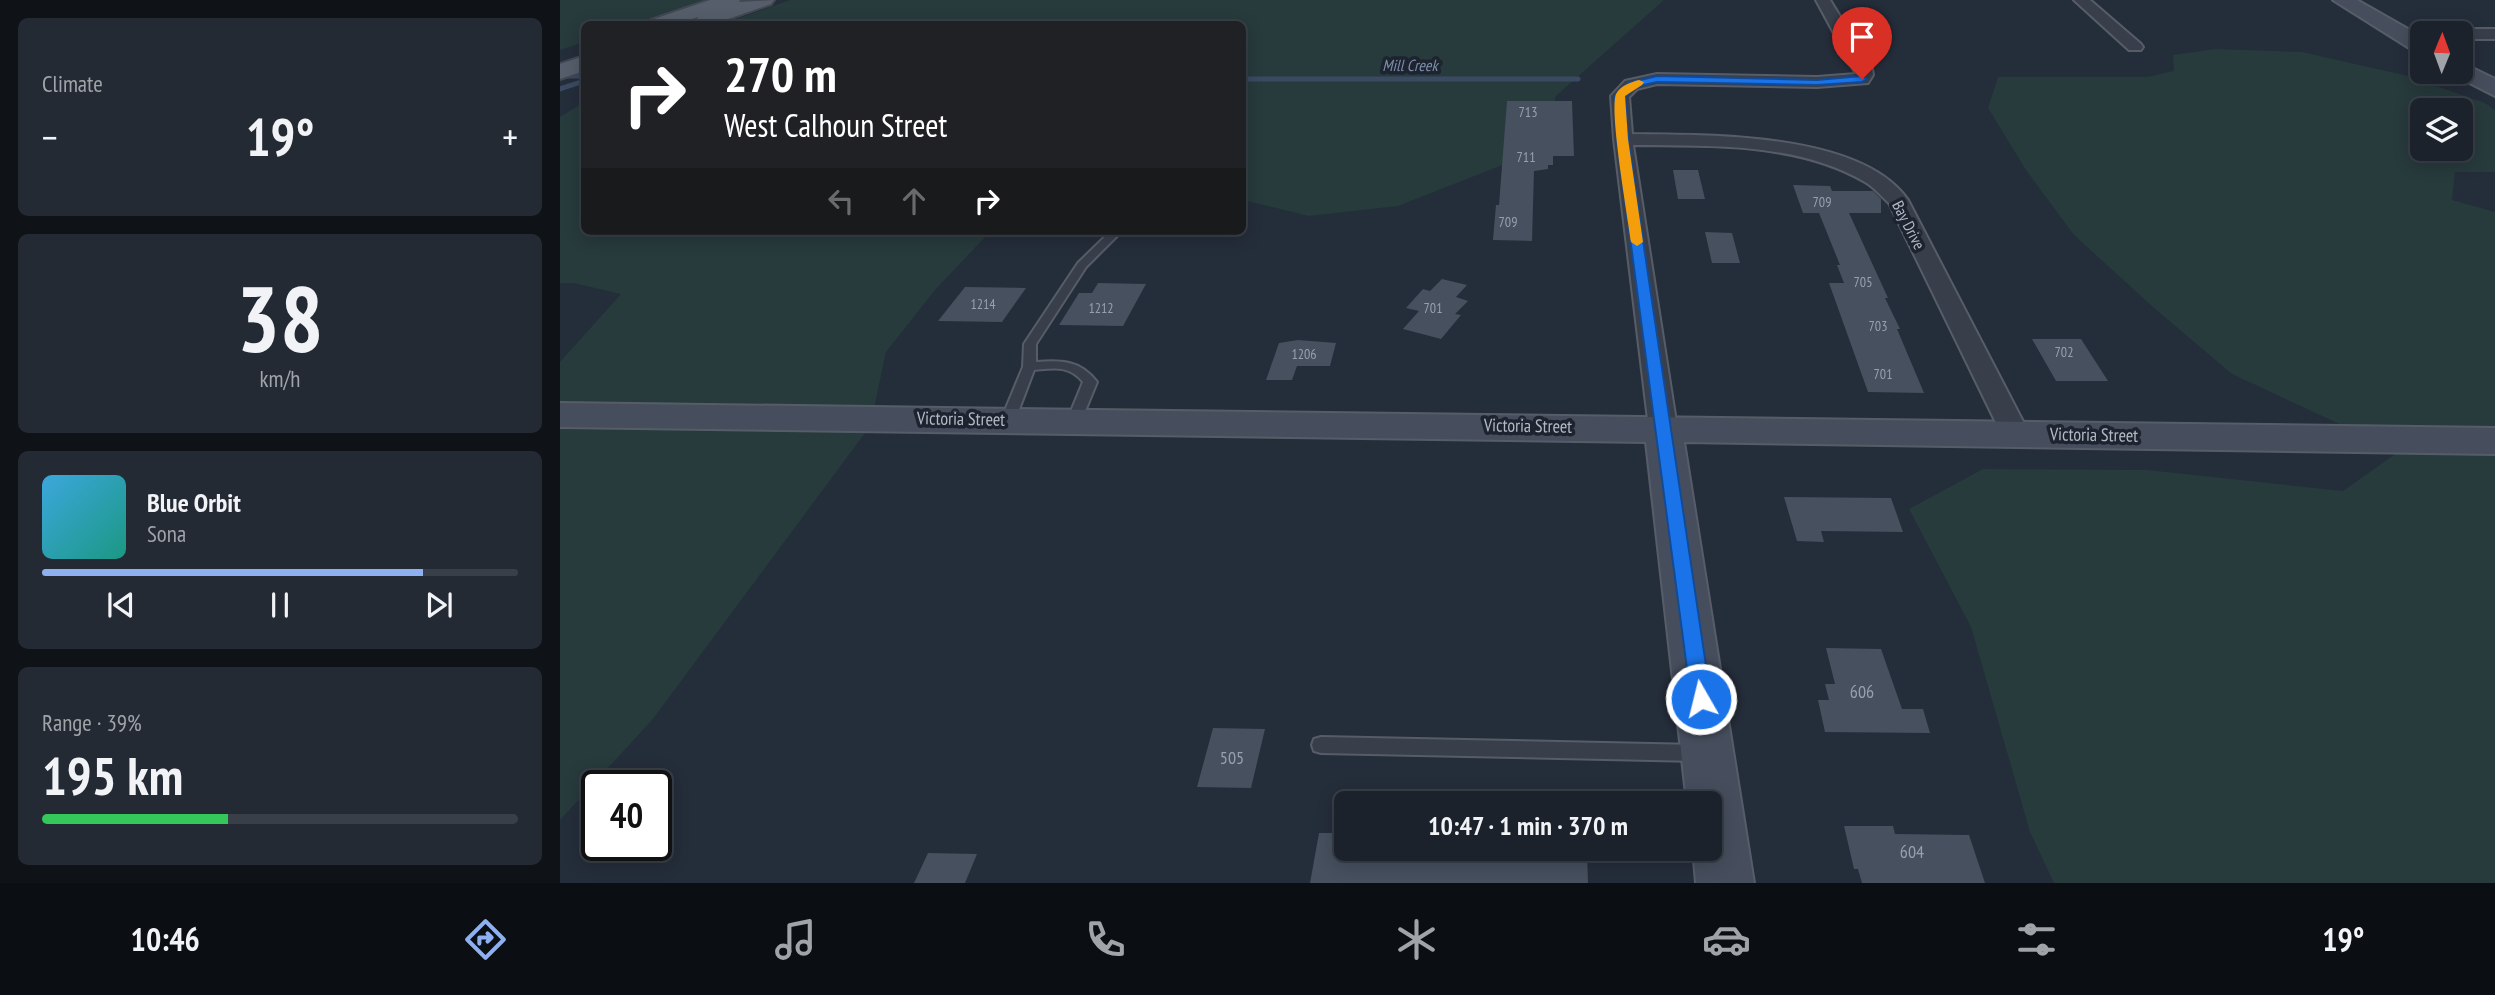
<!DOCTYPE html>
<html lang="en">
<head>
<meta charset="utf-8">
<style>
  body { margin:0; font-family:"PT Sans Narrow",sans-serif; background:#242a34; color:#f1f3f6; height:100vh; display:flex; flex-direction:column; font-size:26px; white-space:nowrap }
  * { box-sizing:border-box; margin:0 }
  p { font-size:23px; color:#a0a4a9 }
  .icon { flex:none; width:38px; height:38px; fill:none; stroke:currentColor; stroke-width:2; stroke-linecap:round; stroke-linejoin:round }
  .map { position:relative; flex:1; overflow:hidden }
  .side { display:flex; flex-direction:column; gap:18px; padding:18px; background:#0f1318; width:560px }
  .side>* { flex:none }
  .top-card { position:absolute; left:21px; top:21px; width:665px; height:214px; border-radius:10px; box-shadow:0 4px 18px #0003,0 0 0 2px #393f48; background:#202124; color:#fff; overflow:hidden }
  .needle { width:46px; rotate:1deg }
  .tools { position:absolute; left:1850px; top:21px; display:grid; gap:14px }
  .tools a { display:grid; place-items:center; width:63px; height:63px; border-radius:10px; background:#1b222c; box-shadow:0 4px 18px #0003,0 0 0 2px #393f48; font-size:35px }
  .speed { position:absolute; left:21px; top:770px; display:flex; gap:14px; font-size:35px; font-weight:700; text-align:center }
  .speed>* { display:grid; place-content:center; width:91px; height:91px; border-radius:50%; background:#1b222c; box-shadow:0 4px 18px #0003,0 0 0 2px #393f48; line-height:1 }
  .speed .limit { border:4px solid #111; border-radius:10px; background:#fff; color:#111 }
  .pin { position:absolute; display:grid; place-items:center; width:60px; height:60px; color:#fff; margin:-72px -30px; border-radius:50% 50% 50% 0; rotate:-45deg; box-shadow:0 0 7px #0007 }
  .pin .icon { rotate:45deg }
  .me { position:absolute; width:77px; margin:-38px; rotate:352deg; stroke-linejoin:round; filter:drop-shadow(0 0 5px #0008) }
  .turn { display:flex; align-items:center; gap:24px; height:147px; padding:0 28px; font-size:32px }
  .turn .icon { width:91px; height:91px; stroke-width:2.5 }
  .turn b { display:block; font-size:49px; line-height:60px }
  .lanes { display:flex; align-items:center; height:66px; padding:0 28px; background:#0003; justify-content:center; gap:35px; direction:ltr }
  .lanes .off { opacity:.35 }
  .big { font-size:52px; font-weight:700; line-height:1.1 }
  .side .tile { flex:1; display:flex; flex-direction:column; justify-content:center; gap:10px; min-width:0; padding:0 24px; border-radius:10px; background:#242a34 }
  .side .dial { align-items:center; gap:0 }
  .dial b { font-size:91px; line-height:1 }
  .song { display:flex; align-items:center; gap:21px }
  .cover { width:84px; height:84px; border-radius:10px; background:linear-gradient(135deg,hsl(200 70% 55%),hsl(170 70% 35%)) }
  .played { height:7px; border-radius:4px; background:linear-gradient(90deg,#8eb0f1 80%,#393f48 80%) }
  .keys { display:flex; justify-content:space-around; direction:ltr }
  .heat { display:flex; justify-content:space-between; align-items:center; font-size:38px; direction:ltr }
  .charge { height:10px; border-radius:5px; background:linear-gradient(90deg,#34c759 39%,#393f48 0) }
  .trip { position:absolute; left:774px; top:791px; width:388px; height:70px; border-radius:10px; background:#1b222c; box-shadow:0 4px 18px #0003,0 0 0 2px #393f48; font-weight:700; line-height:70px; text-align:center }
  .tab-bar { display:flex; height:112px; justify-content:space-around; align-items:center; background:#0b0e12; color:#a0a4a9 }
  .tab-bar .icon { width:49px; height:49px }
  .tab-bar .selected { color:#8eb0f1 }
  .tab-bar b { font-size:32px; color:#f1f3f6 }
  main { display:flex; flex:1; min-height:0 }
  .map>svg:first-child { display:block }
  .green { fill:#273a3c; fill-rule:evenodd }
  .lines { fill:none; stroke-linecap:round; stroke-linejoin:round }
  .stream { stroke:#3b4a62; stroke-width:5 }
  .building { fill:#46505e }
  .lane-casing { stroke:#565d68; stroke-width:4 }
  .street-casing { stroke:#565d68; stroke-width:4 }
  .secondary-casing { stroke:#565d68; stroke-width:4 }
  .primary-casing { stroke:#414853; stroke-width:4 }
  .lane { fill:#383f4b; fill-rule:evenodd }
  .street { fill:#383f4b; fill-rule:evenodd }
  .secondary { fill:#464e5d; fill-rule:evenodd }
  .primary { fill:#565e6b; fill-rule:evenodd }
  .route { fill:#1a73e8; stroke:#114b97; stroke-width:2 }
  .slow { fill:#f59e0b }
  .labels { text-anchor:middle; stroke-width:7; stroke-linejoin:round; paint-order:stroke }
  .number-label { font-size:14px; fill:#98a0ac }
  .far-water-label { font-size:16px; font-style:italic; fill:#7d8fac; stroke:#1d242f }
  .far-street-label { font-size:16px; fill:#b3bac6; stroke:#1d242f }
  .street-label { font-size:18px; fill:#b3bac6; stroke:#1d242f }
  .near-number-label { font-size:18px; fill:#98a0ac }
</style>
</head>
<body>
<main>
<section class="side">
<div class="tile"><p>Climate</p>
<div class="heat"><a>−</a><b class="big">19°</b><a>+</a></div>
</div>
<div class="tile dial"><b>38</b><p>km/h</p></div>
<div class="tile">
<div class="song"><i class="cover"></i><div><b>Blue Orbit</b><p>Sona</p></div></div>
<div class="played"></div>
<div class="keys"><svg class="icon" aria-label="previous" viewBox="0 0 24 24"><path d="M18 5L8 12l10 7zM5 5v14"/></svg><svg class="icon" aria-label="pause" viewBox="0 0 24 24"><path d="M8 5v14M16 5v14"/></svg><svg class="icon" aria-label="next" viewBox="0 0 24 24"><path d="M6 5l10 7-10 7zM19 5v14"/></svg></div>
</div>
<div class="tile"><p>Range · 39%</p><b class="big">195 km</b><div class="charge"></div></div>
</section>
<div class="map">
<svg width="1935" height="883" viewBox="0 0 1935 883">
  <rect width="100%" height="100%" fill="#242d3a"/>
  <g class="green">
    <path d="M 0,0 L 150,0 L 76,24 L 24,24 L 24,42 L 0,50 Z"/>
    <path d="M 230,0 L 1104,0 L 996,96 L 978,151 L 838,206 L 749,216 L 683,200 L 682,24 L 162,24 Z"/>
    <path d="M 1655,49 L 1742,52 L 1844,75 L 1925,103 L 1935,110 L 1935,172 L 1895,172 L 1892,200 L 1935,212 L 1935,430 L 1788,428 L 1672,374 L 1594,308 L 1514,235 L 1466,170 L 1428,108 L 1438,77 L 1587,77 L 1614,71 L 1613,55 ZM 1862,110 L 1900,110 L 1900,149 L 1862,149 Z"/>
    <path d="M 24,102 L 24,231 L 431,231 L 375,290 L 326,352 L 314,408 L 0,405 L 0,362 L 61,294 L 13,283 L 0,283 L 0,117 Z"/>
    <path d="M 0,426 L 308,429 L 93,719 L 0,820 Z"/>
    <path d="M 1838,452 L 1935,452 L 1935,883 L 1494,883 L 1470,832 L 1411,627 L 1349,509 L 1423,469 L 1587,470 L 1783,491 Z"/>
  </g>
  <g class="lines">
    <g class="stream">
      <path d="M 0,76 L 24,76"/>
      <path d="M 682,79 L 1018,79"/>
      <path d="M 0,89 L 24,81"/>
    </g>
  </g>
  <g class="building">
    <path d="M 947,101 L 1012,101 L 1014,156 L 993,156 L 993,165 L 988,165 L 988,169 L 974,171 L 972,241 L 933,240 L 936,205 L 939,205 Z"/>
    <path d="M 1113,170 L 1138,170 L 1145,199 L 1118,199 Z"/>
    <path d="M 1233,185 L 1270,186 L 1272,191 L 1313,191 L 1321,199 L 1321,213 L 1289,213 L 1328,298 L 1325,298 L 1340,329 L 1337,329 L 1364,393 L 1308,392 L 1269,283 L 1284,283 L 1277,265 L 1280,265 L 1259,213 L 1243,213 Z"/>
    <path d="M 1145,232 L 1172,233 L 1180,263 L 1152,263 Z"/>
    <path d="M 882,279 L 907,285 L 896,297 L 908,301 L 895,314 L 901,315 L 881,339 L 843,329 L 859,311 L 846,308 L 863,289 L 870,291 Z"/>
    <path d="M 538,283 L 586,284 L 563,326 L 499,325 L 519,293 L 532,293 Z"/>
    <path d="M 405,287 L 466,288 L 442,322 L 378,321 Z"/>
    <path d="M 1472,339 L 1521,339 L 1548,381 L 1496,381 Z"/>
    <path d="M 738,340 L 776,343 L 770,366 L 737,366 L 732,380 L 706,380 L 719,343 Z"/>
    <path d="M 1224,497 L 1331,498 L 1343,532 L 1261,531 L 1264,542 L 1237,541 Z"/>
    <path d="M 1266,648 L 1321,649 L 1342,709 L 1363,709 L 1370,733 L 1265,732 L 1258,700 L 1269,700 L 1265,684 L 1275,684 Z"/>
    <path d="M 653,728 L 705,729 L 691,788 L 637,787 Z"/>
    <path d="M 1284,826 L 1333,826 L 1335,834 L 1409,835 L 1425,883 L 1302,883 L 1298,869 L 1294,869 Z"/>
    <path d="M 759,833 L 786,833 L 786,849 L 1027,851 L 1028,883 L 750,883 Z"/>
    <path d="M 368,853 L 417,854 L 405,883 L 354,883 Z"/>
  </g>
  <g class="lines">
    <defs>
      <g id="lane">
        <path d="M 551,231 L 562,231 L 526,267 L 476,344 L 476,362 C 501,360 520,360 537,382 L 521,421 L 514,425 L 507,421 L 523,382 C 509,365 494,368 474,370 L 455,420 L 453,423 L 443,423 L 441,420 L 463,367 L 464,344 L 518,263 Z"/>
        <path d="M 761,737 L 1138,745 L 1145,747 L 1147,753 L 1145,759 L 1138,761 L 761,753 L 754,751 L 752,745 L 754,739 Z"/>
      </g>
      <g id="street">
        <path d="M 1256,0 L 1270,0 L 1312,69 L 1313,75 L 1308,83 L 1257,87 L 1097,84 L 1077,89 L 1069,97 L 1072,134 C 1147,135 1301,132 1348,200 L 1469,433 L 1465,439 L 1455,442 L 1445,439 L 1441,433 L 1329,203 C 1321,196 1314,187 1305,182 C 1237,142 1149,146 1073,145 L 1117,428 L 1113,434 L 1103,437 L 1093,434 L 1089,428 L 1054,139 L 1051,96 L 1065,81 L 1097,74 L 1257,77 L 1296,74 Z"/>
        <path d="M 1514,0 L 1530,0 L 1581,44 L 1583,47 L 1581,50 L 1569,50 Z"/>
        <path d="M 1840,29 L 1862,29 L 1869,33 L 1862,33 L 1862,39 L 1834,37 L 1832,34 Z"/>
        <path d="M 1900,29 L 1935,29 L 1935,39 L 1900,39 L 1900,33 L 1893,33 Z"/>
      </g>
      <g id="secondary">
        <path d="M 1773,0 L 1797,0 L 1862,37 L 1862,53 L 1854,51 Z"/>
        <path d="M 1900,62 L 1935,79 L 1935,96 L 1892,74 L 1890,72 L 1900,72 Z"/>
        <path d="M 0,403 L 1935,428 L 1935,454 L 1124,442 L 1194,883 L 1136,883 L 1133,849 L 1150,849 L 1150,803 L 1127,803 L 1086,442 L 0,427 Z"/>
      </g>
      <g id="primary">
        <path d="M 150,0 L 180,0 L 179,2 L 214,0 L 211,4 L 154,24 L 140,24 L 137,20 L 138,17 L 117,24 L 88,24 L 91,20 Z"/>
        <path d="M 24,56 L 24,71 L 0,79 L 0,64 Z"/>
      </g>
    </defs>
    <use href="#lane" class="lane-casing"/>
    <use href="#street" class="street-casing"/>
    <use href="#secondary" class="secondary-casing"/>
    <use href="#primary" class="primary-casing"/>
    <use href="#lane" class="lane"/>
    <use href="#street" class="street"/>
    <use href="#secondary" class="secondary"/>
    <use href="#primary" class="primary"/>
  </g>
  <path class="route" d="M 1097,76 L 1257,80 L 1302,76 L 1307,79 L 1302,82 L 1257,85 L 1097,82 L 1075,87 L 1065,97 L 1068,139 L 1151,699 L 1148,705 L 1141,707 L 1134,705 L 1131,699 L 1057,139 L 1055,96 L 1068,83 Z"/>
  <path class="slow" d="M 1079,80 L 1084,82 L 1082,85 L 1065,96 L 1068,139 L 1083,242 L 1077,246 L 1071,242 C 1068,218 1049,111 1056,94 C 1060,86 1071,82 1079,80 Z"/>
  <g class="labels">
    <g class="number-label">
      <text x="968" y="117">713</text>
      <text x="966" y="162">711</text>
      <text x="1262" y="207">709</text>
      <text x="948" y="227">709</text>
      <text x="1303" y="287">705</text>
      <text x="423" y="309">1214</text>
      <text x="541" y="313">1212</text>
      <text x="873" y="313">701</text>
      <text x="1318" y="331">703</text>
      <text x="1504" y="357">702</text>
      <text x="744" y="359">1206</text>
      <text x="1323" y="379">701</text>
    </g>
    <g class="far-water-label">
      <text x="850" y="71">Mill Creek</text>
    </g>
    <g class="far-street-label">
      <text transform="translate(1349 225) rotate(63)" y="6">Bay Drive</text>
    </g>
    <g class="street-label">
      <text transform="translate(401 419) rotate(1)" y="6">Victoria Street</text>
      <text transform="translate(968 426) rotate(1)" y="6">Victoria Street</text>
      <text transform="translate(1534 435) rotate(1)" y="6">Victoria Street</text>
    </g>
    <g class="near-number-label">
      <text x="1302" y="698">606</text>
      <text x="672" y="764">505</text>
      <text x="1352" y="858">604</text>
    </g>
  </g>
</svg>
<div class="tools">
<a><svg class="needle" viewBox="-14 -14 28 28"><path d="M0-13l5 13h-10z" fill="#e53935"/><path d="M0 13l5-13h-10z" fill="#a0a4a9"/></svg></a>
<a><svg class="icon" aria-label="layers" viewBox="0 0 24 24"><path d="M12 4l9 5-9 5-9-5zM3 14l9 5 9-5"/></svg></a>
</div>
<div class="speed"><div class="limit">40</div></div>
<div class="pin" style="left:1302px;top:79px;background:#d93025"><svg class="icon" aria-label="arrive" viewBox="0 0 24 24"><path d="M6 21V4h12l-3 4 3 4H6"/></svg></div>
<svg class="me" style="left:1141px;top:699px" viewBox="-20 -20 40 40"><circle r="17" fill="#1a73e8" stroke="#fff" stroke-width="3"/><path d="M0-11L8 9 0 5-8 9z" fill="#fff"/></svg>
<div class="trip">10:47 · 1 min · 370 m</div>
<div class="top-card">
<div class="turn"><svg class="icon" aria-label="right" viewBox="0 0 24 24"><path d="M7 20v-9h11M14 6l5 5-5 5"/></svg><div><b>270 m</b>West Calhoun Street</div></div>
<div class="lanes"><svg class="icon off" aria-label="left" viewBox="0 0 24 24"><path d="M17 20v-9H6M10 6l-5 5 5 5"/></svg><svg class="icon off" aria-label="ahead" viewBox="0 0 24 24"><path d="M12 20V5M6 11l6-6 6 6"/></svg><svg class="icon" aria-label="right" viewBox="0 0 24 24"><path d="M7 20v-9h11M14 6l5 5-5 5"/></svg></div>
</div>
</div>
</main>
<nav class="tab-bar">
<b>10:46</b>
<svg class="icon selected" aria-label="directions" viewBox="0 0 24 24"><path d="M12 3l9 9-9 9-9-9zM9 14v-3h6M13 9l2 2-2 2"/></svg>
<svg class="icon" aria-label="music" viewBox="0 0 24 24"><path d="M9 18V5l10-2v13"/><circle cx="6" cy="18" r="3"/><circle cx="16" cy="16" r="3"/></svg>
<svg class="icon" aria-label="phone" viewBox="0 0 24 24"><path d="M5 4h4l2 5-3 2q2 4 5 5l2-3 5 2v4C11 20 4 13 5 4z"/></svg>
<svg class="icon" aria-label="climate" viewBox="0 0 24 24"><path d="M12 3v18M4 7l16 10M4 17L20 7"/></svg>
<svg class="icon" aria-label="car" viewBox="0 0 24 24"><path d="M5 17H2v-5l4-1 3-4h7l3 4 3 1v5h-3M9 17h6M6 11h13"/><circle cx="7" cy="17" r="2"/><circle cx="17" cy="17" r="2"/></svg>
<svg class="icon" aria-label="filters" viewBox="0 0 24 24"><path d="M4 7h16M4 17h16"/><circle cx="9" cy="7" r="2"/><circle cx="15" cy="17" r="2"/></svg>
<b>19°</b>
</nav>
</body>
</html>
